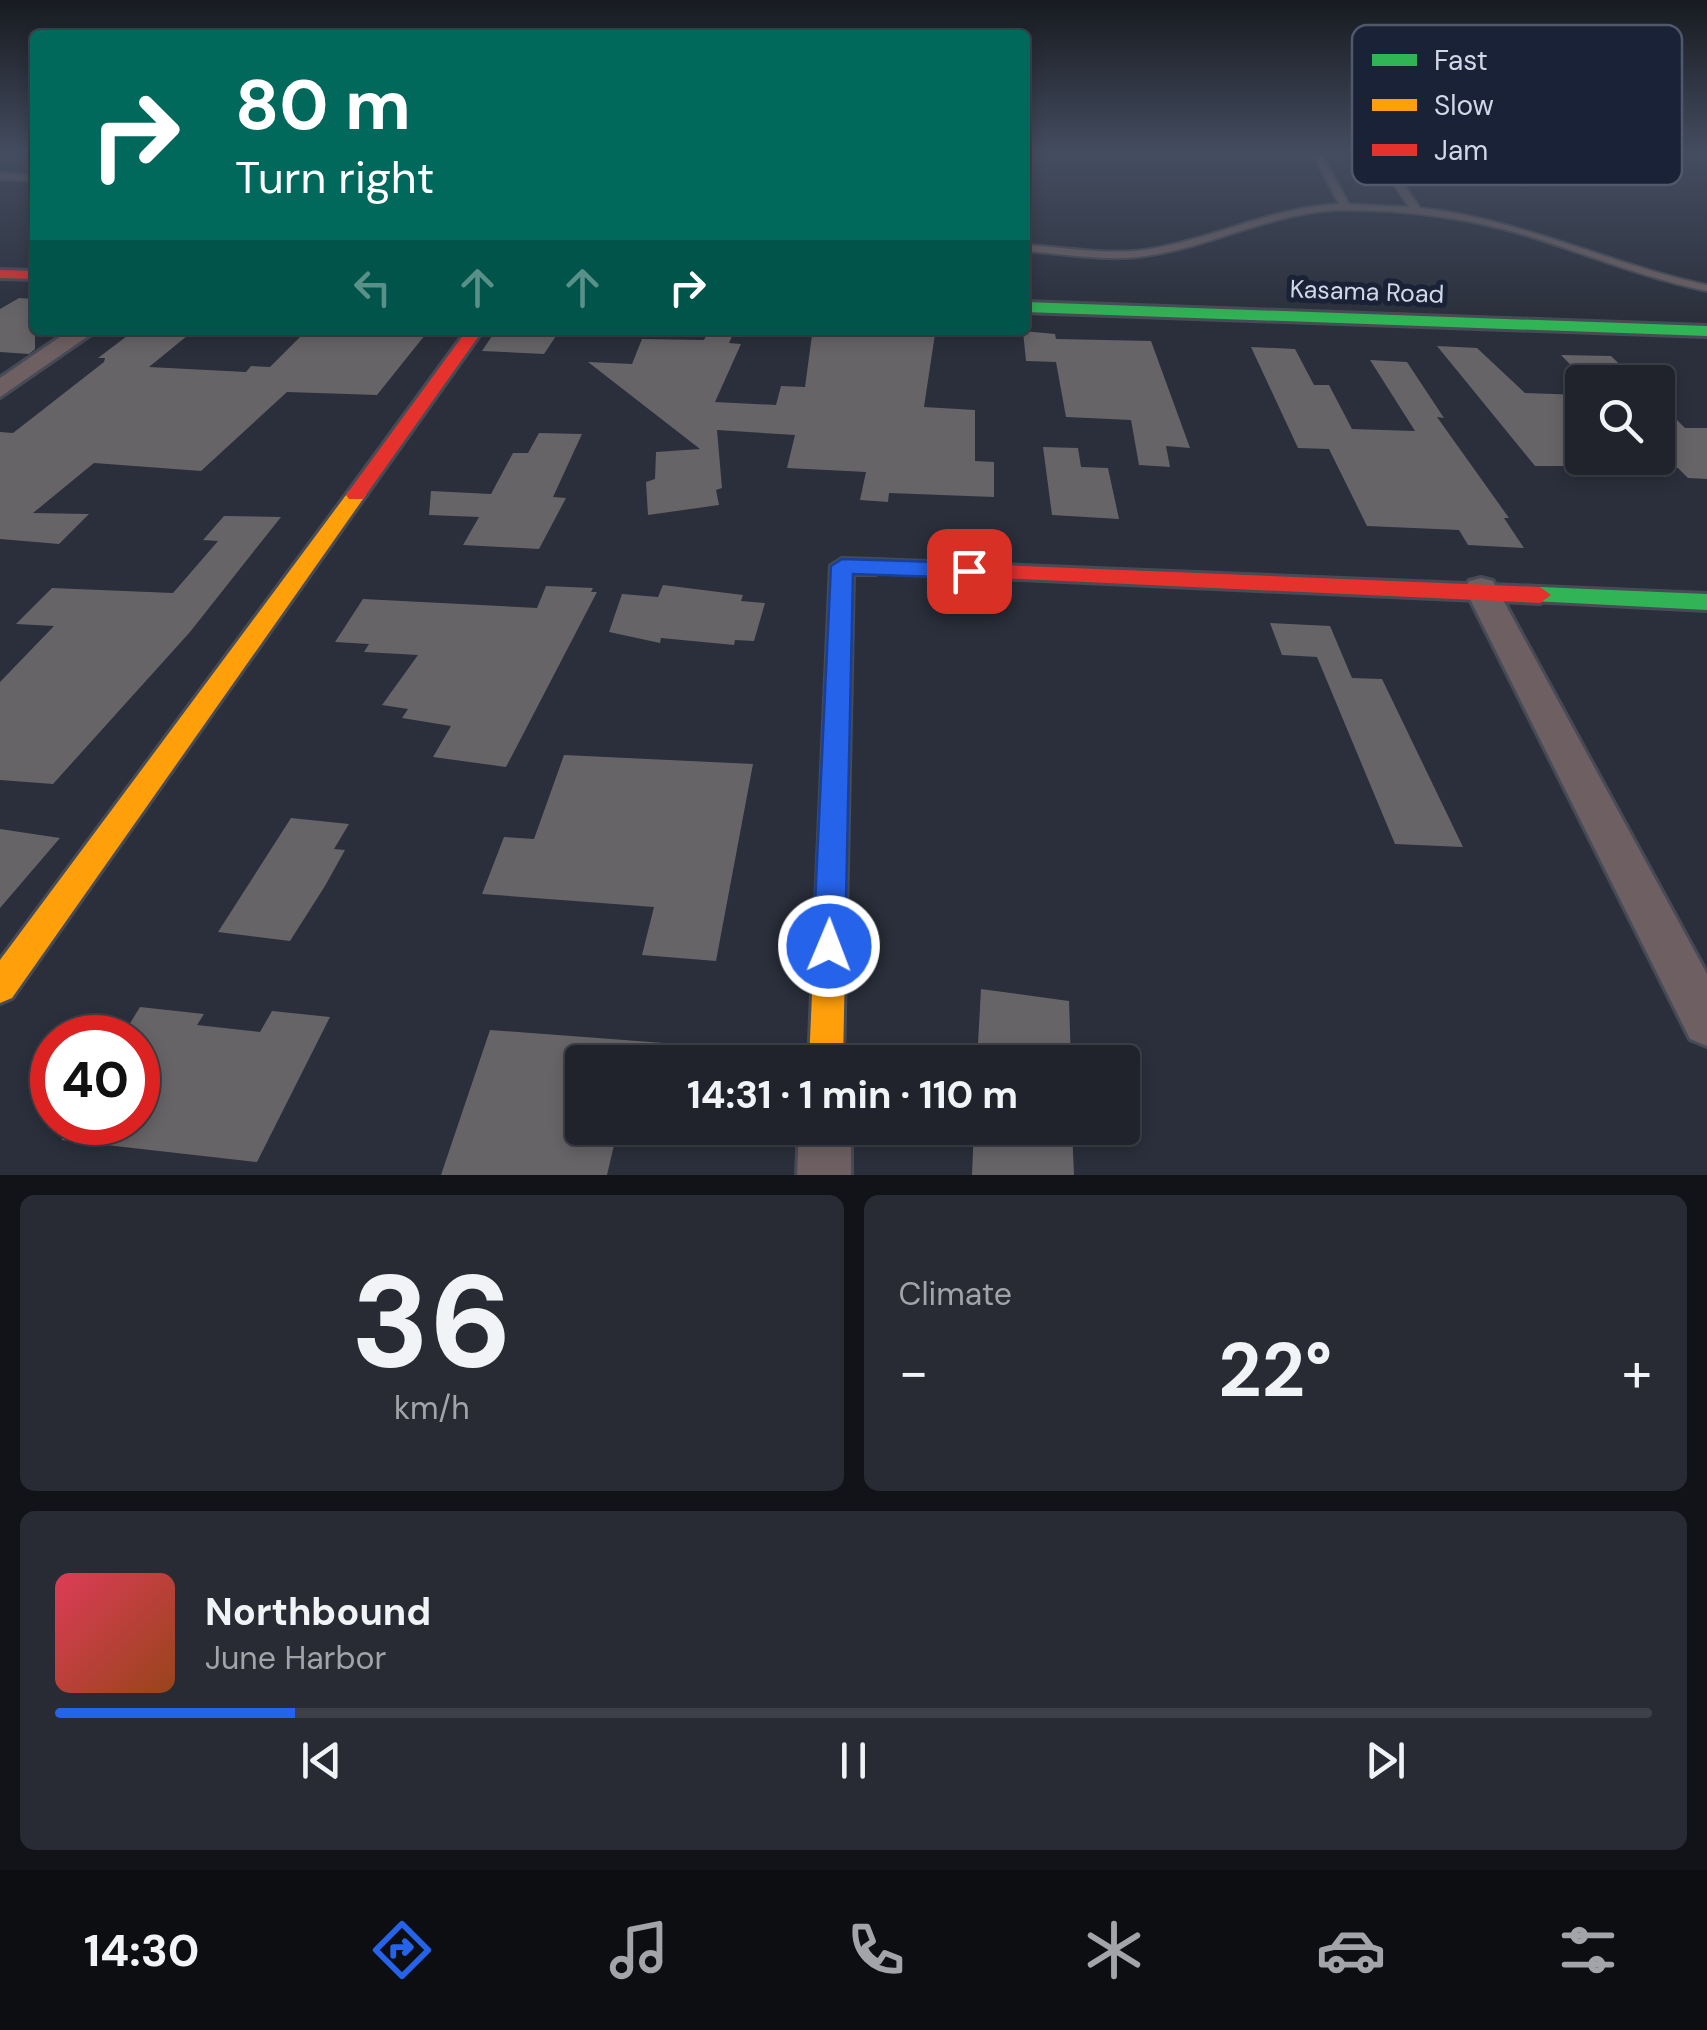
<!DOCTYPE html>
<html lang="en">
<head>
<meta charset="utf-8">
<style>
  body { margin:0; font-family:"DM Sans",sans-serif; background:#282b34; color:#f1f3f6; height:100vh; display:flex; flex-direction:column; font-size:38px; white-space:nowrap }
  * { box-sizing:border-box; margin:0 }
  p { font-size:32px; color:#a2a4a9 }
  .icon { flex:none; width:55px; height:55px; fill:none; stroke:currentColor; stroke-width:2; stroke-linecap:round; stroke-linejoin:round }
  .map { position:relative; height:1175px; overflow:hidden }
  .drawer { display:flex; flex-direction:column; gap:20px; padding:20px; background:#121318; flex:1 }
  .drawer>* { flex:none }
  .hud { position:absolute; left:30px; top:30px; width:1000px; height:305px; border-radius:10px; box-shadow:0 5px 15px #0003,0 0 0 2px #3d4048; background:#00695c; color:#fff; overflow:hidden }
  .buttons { position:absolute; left:1565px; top:365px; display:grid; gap:20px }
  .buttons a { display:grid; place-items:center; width:110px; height:110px; border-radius:10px; background:#20232c; box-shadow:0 5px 15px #0003,0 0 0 2px #3d4048; font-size:50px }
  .speed { position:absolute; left:30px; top:1015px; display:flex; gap:20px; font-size:50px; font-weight:700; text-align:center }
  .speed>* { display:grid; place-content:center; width:130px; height:130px; border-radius:50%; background:#20232c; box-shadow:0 5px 15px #0003,0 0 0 2px #3d4048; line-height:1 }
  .speed .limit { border:15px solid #d22; background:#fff; color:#111 }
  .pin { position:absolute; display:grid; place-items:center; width:85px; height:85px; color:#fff; margin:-42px; border-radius:20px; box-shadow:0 5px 15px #0006 }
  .me { position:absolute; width:110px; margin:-55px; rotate:1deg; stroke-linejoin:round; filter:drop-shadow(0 0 8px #0008) }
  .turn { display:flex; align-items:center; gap:35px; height:210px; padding:0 40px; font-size:45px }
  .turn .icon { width:130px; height:130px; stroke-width:2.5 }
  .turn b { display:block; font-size:70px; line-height:85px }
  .lanes { display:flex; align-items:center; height:95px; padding:0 40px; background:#0003; justify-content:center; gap:50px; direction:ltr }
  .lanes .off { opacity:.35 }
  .big { font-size:75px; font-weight:700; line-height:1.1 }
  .drawer .card { flex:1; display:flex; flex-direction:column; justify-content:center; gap:15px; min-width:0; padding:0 35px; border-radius:15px; background:#282b34 }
  .drawer .dial { align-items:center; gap:0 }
  .dial b { font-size:130px; line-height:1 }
  .song { display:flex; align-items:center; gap:30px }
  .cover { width:120px; height:120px; border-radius:15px; background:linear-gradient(135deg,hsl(350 70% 55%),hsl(20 70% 35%)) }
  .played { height:10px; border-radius:5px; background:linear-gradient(90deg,#2563eb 15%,#3d4048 15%) }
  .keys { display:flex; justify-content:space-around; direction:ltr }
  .heat { display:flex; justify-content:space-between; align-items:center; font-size:55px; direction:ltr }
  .drawer .tiles { flex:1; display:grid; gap:20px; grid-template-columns:1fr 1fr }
  .card:last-child { grid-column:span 2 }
  .trip { position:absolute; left:565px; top:1045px; width:575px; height:100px; border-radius:10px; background:#20232c; box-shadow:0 5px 15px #0003,0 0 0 2px #3d4048; font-weight:700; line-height:100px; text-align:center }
  .tabs { display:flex; height:160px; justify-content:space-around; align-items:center; background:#0d0e12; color:#a2a4a9 }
  .tabs .icon { width:70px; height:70px }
  .tabs .active { color:#2563eb }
  .tabs b { font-size:45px; color:#f1f3f6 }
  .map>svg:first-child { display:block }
  .building { fill:#666466 }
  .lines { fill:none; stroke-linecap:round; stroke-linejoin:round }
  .lane-casing { stroke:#464b55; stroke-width:4 }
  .street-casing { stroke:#464b55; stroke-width:6 }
  .fast-casing { stroke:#464b55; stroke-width:6 }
  .slow-casing { stroke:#464b55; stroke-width:6 }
  .jam-casing { stroke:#464b55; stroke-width:6 }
  .lane { fill:#6e6062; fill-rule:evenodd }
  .street { fill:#6e6062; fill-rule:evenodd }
  .fast { fill:#30b455; fill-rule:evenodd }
  .slow { fill:#ff9f0a; fill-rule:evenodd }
  .jam { fill:#e5322d; fill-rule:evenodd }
  .route { fill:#2563eb; stroke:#184099; stroke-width:2.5 }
  .labels { text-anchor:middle; stroke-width:10; stroke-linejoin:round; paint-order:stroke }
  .far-street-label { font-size:25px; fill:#d1d7e6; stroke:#192237 }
  .key { fill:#192237; stroke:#50586c; stroke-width:2.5 }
  .key-label { font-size:28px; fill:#d1d7e6 }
</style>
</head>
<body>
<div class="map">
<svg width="1707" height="1175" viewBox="0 0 1707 1175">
  <rect width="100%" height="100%" fill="#2a2f3b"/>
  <g class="building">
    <path d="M 19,298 L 35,299 L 35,349 L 29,354 L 0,352 L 0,309 Z"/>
    <path d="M 307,330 L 429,330 L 377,395 L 287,392 L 201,471 L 94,463 L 33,513 L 89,514 L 59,544 L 0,539 L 0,432 L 13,433 L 104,362 L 105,358 L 98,358 L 131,333 L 187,336 L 149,367 L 246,372 L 251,366 L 270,367 Z"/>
    <path d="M 496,330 L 560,330 L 544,354 L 482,351 Z"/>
    <path d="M 709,330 L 735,330 L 729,343 L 741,344 L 715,402 L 776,405 L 781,386 L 805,387 L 812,335 L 858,336 L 859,330 L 935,334 L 924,407 L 975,410 L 975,461 L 994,462 L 994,497 L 889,493 L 888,502 L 860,500 L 866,472 L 787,468 L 795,435 L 717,430 L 722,488 L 716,490 L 719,505 L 648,515 L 646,482 L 655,479 L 656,452 L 700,449 L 588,362 L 632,364 L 642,339 L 704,340 Z"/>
    <path d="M 1023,331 L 1055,334 L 1056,339 L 1151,341 L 1190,448 L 1166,446 L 1170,467 L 1139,465 L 1131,420 L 1066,417 L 1056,362 L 1026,361 Z"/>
    <path d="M 1437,346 L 1477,348 L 1525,393 L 1582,395 L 1582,466 L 1535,466 Z"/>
    <path d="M 1251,347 L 1295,349 L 1314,385 L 1329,385 L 1352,429 L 1415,431 L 1370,360 L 1407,362 L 1444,418 L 1437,417 L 1509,518 L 1504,518 L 1524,548 L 1468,545 L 1459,530 L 1367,526 L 1329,449 L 1298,448 Z"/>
    <path d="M 1561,355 L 1611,356 L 1638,382 L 1587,382 Z"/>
    <path d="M 1658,401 L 1685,428 L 1707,428 L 1707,479 L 1688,478 L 1678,468 L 1658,467 Z"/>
    <path d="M 539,433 L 582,434 L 553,497 L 566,498 L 539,549 L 463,545 L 479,517 L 429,515 L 431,491 L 491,494 L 513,453 L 528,453 Z"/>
    <path d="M 1043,447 L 1078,448 L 1081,467 L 1108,468 L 1119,519 L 1052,515 Z"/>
    <path d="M 224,516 L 281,517 L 190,632 L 53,784 L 0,780 L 0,682 L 54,626 L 16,624 L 52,588 L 173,593 L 218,541 L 203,540 Z"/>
    <path d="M 663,585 L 743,595 L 741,601 L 765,603 L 754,641 L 735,640 L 734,645 L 661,638 L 660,643 L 609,632 L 622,594 L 658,597 Z"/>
    <path d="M 546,586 L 593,588 L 591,592 L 597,592 L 506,767 L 433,757 L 451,726 L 402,718 L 408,709 L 382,705 L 418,655 L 364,652 L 369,644 L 335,642 L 363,599 L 537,608 Z"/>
    <path d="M 1270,623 L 1330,626 L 1352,678 L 1382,679 L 1463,847 L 1395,844 L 1317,657 L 1282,655 Z"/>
    <path d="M 564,755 L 753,764 L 716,961 L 642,955 L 654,907 L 482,894 L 504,837 L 534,839 Z"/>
    <path d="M 291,818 L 349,824 L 334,849 L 345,850 L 325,886 L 290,941 L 218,932 Z"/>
    <path d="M 0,829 L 60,838 L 0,908 Z"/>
    <path d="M 981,989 L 1069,1001 L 1071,1062 L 977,1062 Z"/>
    <path d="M 140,1007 L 204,1014 L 197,1025 L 260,1032 L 272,1011 L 330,1017 L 257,1162 L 62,1140 L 63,1122 L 138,1122 L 138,1038 L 121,1038 Z"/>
    <path d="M 490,1030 L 664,1043 L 663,1062 L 582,1062 L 582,1128 L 618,1128 L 607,1175 L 441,1175 Z"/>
    <path d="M 974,1128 L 1072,1128 L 1074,1175 L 972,1175 Z"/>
  </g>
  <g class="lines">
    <defs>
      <g id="lane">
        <path d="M 1313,155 L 1322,155 L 1349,204 L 1409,207 L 1374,155 L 1383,155 L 1420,208 C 1521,219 1609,264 1707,285 L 1707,291 C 1644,278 1586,254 1525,235 C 1467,218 1406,210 1346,210 C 1276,210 1215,246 1146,256 C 1106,262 1065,254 1025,251 L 1025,245 C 1066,247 1109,256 1150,249 C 1215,238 1273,207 1339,204 Z"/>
        <path d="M 0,173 L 35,175 L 35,181 L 0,179 Z"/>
      </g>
      <g id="street">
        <path d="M 70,330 L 97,330 L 0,397 L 0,378 Z"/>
        <path d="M 1481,578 L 1493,581 L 1497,589 L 1707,974 L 1707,1046 L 1690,1039 L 1465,589 L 1469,581 Z"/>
        <path d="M 799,1128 L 851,1128 L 851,1175 L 797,1175 Z"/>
      </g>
      <g id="fast">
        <path d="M 1025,302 L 1707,326 L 1707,336 L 1025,312 Z"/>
        <path d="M 1540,587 L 1707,594 L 1707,610 L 1532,601 L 1529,595 Z"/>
      </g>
      <g id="slow">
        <path d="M 356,489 L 363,491 L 366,495 L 363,499 L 12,998 L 0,1003 L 0,960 L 349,491 Z"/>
        <path d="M 842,559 L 876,560 L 887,567 L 876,574 L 853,574 L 843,1062 L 809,1062 L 831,566 Z"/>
      </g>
      <g id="jam">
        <path d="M 0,270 L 35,271 L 35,279 L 0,278 Z"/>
        <path d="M 467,330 L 483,330 L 363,499 L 349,499 L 346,495 L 349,491 Z"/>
        <path d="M 876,560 L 1540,587 L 1551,595 L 1540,603 L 868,572 L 865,567 Z"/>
      </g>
    </defs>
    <use href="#lane" class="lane-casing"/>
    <use href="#street" class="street-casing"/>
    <use href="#fast" class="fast-casing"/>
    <use href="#slow" class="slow-casing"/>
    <use href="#jam" class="jam-casing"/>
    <use href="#lane" class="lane"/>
    <use href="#street" class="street"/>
    <use href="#fast" class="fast"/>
    <use href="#slow" class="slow"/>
    <use href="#jam" class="jam"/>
  </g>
  <linearGradient id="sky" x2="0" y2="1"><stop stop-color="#171a20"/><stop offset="0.48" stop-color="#444d60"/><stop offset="1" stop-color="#444d60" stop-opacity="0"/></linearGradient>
  <rect width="1707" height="320" fill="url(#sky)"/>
  <path class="route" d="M 842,559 L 969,563 L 980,571 L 969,578 L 853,574 L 845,946 L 841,957 L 829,962 L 818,957 L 813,946 L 831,566 Z"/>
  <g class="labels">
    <g class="far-street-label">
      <text transform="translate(1367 291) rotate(2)" y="9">Kasama Road</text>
    </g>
  </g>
  <rect x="1352" y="25" width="330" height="160" rx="15" class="key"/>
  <rect x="1372" y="54" width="45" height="12" fill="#30b455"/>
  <rect x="1372" y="99" width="45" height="12" fill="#ff9f0a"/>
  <rect x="1372" y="144" width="45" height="12" fill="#e5322d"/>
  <g class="key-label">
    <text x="1434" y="70">Fast</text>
    <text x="1434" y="115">Slow</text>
    <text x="1434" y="160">Jam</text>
  </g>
</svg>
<div class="buttons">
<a><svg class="icon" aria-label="search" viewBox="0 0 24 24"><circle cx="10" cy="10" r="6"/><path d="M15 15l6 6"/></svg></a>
</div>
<div class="speed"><div class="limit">40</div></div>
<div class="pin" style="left:969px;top:571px;background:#d93025"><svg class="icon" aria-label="arrive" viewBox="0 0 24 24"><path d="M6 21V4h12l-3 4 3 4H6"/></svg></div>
<svg class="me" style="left:829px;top:946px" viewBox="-20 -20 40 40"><circle r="17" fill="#2563eb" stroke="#fff" stroke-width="3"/><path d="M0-11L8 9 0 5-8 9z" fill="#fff"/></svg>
<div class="trip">14:31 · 1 min · 110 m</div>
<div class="hud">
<div class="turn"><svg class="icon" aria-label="right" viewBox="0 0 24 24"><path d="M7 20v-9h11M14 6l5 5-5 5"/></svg><div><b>80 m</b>Turn right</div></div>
<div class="lanes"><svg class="icon off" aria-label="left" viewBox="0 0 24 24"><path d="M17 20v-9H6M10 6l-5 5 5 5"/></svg><svg class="icon off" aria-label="ahead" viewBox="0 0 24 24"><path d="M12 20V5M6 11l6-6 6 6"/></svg><svg class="icon off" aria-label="ahead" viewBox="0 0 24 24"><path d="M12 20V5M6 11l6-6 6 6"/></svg><svg class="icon" aria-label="right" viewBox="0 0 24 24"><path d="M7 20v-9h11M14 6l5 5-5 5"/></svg></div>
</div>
</div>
<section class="drawer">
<div class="tiles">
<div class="card dial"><b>36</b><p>km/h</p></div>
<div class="card"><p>Climate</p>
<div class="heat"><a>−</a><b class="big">22°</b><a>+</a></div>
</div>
<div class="card">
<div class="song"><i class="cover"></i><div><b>Northbound</b><p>June Harbor</p></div></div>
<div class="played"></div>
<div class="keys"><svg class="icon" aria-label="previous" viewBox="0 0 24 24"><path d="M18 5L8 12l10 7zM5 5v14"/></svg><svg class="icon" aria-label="pause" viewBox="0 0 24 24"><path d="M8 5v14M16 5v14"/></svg><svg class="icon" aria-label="next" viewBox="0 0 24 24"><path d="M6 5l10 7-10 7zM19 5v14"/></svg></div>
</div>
</div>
</section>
<nav class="tabs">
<b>14:30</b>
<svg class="icon active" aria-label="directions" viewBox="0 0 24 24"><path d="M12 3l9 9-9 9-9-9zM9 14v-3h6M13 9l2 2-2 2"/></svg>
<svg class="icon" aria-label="music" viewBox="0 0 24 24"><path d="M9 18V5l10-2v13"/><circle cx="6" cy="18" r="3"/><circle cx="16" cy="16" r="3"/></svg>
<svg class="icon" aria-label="phone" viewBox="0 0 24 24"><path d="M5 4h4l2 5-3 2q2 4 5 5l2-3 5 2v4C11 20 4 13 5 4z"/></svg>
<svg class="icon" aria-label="climate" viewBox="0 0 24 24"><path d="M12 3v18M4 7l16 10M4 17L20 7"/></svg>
<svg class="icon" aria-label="car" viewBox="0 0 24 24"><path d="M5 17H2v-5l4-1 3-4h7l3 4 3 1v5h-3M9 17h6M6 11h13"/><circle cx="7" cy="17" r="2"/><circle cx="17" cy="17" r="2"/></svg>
<svg class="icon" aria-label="filters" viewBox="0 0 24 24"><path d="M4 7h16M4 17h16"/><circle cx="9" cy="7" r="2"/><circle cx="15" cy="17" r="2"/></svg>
</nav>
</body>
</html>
